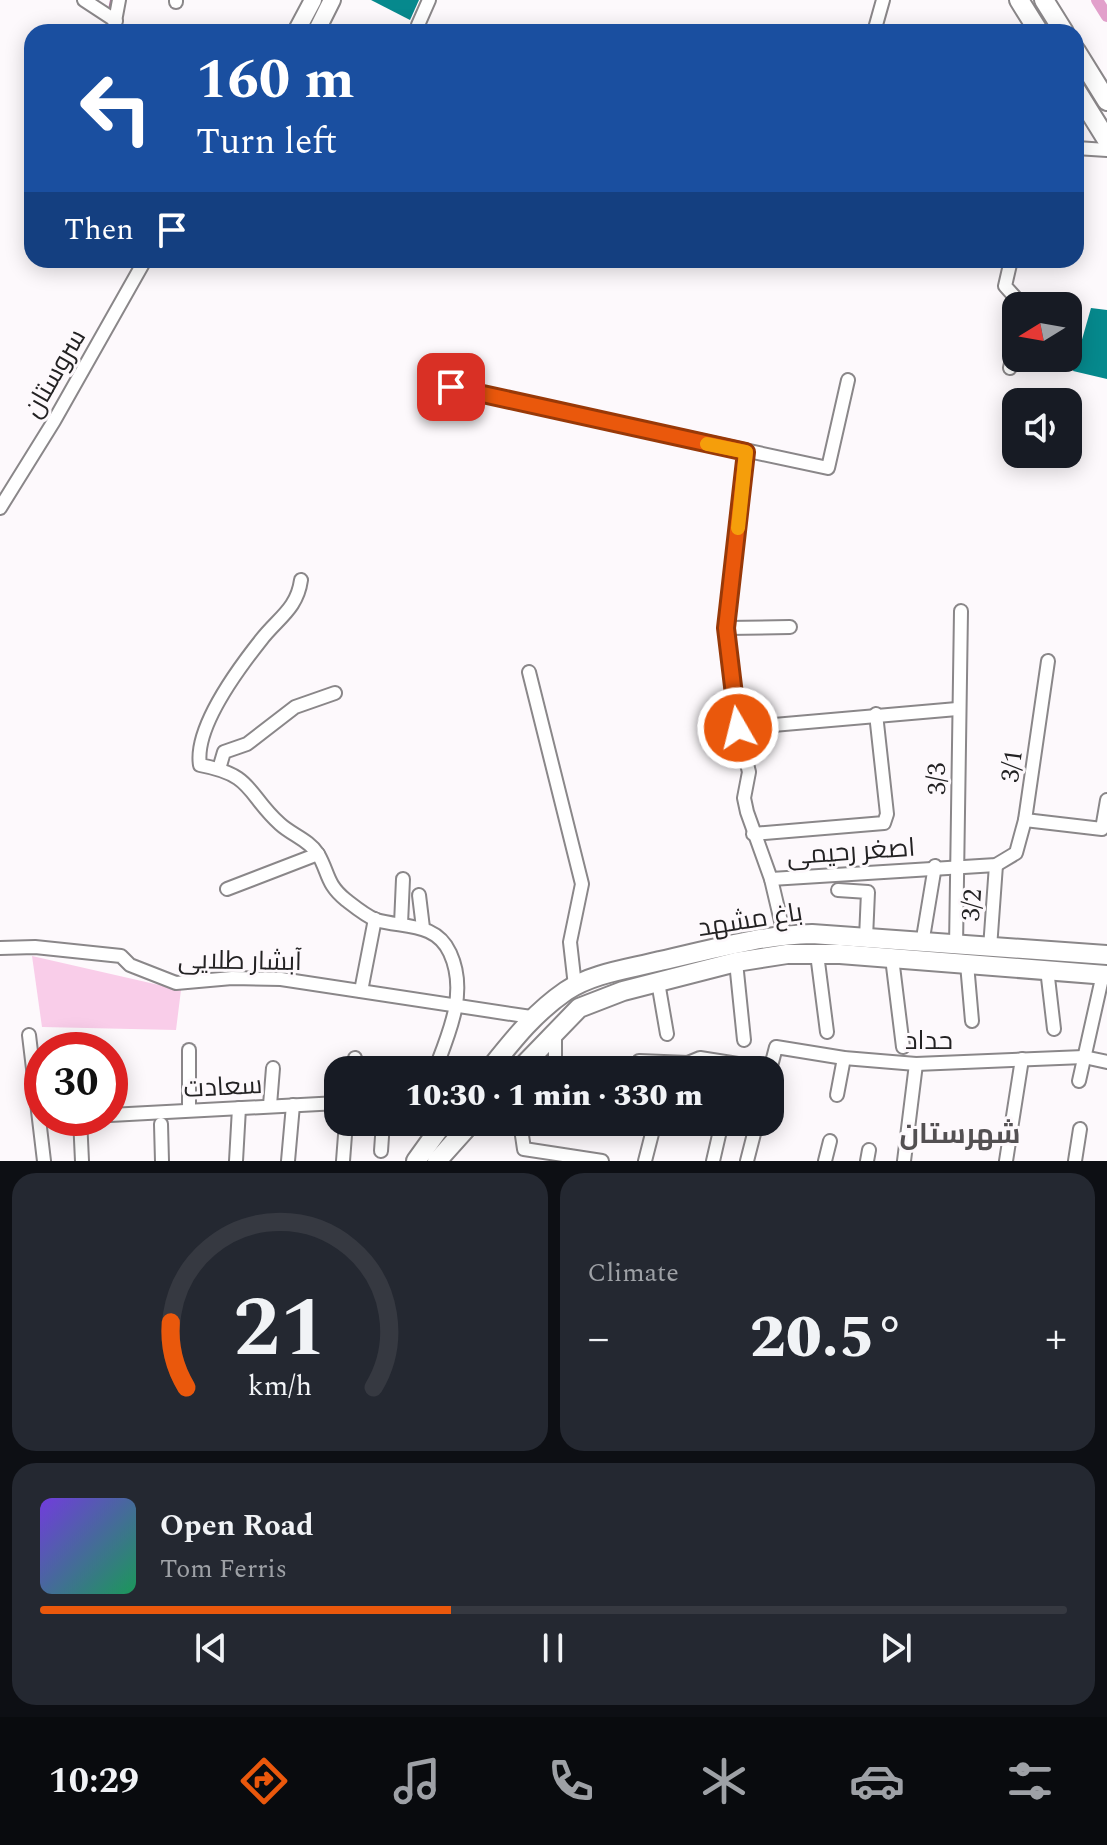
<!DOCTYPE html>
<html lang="en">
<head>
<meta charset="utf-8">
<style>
  body { margin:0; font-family:Spectral,Cairo,serif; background:#242831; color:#f1f3f6; height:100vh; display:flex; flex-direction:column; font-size:30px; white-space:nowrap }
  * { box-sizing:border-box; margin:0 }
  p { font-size:26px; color:#9ea1a6 }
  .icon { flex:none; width:44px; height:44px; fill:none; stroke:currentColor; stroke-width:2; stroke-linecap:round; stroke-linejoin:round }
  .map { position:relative; height:1161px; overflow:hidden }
  .sheet { display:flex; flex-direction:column; gap:12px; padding:12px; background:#0d0f14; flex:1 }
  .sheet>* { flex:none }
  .banner { position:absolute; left:24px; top:24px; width:1060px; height:244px; border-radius:24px; box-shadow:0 4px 20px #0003; background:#1a4fa0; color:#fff; overflow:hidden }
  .needle { width:52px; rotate:259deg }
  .controls { position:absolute; left:1002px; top:292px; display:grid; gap:16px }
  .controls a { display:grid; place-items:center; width:80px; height:80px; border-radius:16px; background:#171b24; box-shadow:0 4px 20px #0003; font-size:40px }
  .speed { position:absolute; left:24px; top:1032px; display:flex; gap:16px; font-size:40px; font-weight:700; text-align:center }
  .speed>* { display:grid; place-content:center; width:104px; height:104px; border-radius:50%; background:#171b24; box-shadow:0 4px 20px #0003; line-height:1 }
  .speed .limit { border:12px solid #d22; background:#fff; color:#111 }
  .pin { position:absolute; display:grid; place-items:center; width:68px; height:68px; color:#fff; margin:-34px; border-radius:16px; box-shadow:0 4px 12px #0006 }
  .me { position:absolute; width:88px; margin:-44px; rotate:352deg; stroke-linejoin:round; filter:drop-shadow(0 0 6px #0008) }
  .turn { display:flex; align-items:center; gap:28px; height:168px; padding:0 40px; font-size:36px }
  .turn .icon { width:104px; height:104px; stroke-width:2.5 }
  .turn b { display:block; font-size:56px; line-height:68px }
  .then { display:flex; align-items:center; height:76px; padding:0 40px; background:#0003; gap:16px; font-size:30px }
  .big { font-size:60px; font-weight:800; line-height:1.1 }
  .sheet .tile { flex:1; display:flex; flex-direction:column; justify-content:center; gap:12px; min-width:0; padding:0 28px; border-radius:24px; background:#242831 }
  .sheet .dial { align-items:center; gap:0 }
  .dial svg { height:208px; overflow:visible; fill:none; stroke:#363941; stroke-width:7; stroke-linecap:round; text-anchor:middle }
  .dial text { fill:#f1f3f6; stroke:none }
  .song { display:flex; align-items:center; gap:24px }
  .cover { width:96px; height:96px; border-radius:12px; background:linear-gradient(135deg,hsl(260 70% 55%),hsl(150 70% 35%)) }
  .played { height:8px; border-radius:4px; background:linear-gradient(90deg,#ea580c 40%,#363941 40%) }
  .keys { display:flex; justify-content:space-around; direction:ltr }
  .heat { display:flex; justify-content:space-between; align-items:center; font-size:44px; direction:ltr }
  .sheet .tiles { flex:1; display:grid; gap:12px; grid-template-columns:1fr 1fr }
  .tile:last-child { grid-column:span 2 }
  .trip { position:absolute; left:324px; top:1056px; width:460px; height:80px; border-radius:24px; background:#171b24; box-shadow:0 4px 20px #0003; font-weight:800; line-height:80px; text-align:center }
  .tab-bar { display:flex; height:128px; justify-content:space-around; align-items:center; background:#090b0e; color:#9ea1a6 }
  .tab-bar .icon { width:56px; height:56px }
  .tab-bar .current { color:#ea580c }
  .tab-bar b { font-size:36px; color:#f1f3f6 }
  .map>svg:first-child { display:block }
  .green { fill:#f9cde9 }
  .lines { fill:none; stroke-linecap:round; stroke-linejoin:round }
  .stream { stroke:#a97a99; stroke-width:4 }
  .canal { stroke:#e2a0cb; stroke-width:12 }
  .building { fill:#06898d }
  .minor-casing { stroke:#8a8789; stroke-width:16 }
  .tertiary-casing { stroke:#8a8789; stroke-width:20 }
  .secondary-casing { stroke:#8a8789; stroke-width:22 }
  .minor { stroke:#fff; stroke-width:12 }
  .tertiary { stroke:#fff; stroke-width:16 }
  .secondary { stroke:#fff; stroke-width:18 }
  .route-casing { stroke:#983908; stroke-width:20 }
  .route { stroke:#ea580c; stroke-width:14 }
  .slow { stroke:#f59e0b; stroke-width:14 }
  .labels { text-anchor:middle; stroke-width:6; stroke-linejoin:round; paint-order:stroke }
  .street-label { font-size:26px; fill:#232223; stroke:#fdf9fc }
  .neighbourhood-label { font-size:28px; font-weight:bold; fill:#535052; stroke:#fdf9fc }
</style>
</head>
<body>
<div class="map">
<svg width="1107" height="1161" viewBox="0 0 1107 1161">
  <rect width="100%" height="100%" fill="#fdf9fc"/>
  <path class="green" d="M 32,956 L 181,990 L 176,1030 L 42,1027 Z"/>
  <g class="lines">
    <path class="stream" d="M 110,10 L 112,0"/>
    <path class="canal" d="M 1097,0 L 1107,16"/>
  </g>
  <g class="building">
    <path d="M 371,0 L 419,0 L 410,20 Z"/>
    <path d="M 1091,308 L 1107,310 L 1107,379 L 1073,371 Z"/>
  </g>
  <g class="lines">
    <defs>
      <g id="minor">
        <path d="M 84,0 L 116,21"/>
        <path d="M 176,2 L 176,0"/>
        <path d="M 418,25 L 429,0"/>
        <path d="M 113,32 L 119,0"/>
        <path d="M 874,32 L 883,0"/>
        <path d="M 1076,148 L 1107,150"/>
        <path d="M 1011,260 L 1005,286 L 1023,306"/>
        <path d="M 1010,368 L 1016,338"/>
        <path d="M 451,387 L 828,468 L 848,380"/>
        <path d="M 746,452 L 726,628 L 738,728 L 749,772 L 744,798 L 747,812 L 771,879 L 784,934"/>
        <path d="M 0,508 L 54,421 L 145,260"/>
        <path d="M 301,580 C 297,609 278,618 261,640 C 238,669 194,728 200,765 C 254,775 246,793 280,824 C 292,835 309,840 318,854 C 329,873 326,884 346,900 C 355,907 366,916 376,920 C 404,928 436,922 450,953 C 468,992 449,1033 435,1070"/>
        <path d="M 726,628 L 790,627"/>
        <path d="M 529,672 L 582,884 L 570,942 L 575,986"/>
        <path d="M 738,728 L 957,709"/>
        <path d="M 219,769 L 224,752 L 247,744 L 295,707 L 335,693"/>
        <path d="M 1025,820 L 1102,829 L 1107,800"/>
        <path d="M 753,834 L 884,823 L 887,814 L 876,714"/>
        <path d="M 771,879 L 996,865 L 1016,853 L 1025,820 L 1048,661"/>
        <path d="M 227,889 L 318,854"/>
        <path d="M 838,890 L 868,892 L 866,938"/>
        <path d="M 419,895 L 423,928"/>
        <path d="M 401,924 L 403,879"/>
        <path d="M 922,944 L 935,866"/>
        <path d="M 956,947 L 961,611"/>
        <path d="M 0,948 L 35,947 L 121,956 L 130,965 L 176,983 L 232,978 L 281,979 L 531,1017"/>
        <path d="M 990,948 L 996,865"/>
        <path d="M 817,954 L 827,1032"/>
        <path d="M 892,958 L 903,1047"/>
        <path d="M 736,962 L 744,1040"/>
        <path d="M 967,964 L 972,1021"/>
        <path d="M 1047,969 L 1054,1029"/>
        <path d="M 658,982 L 667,1034"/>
        <path d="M 361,991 L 375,919"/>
        <path d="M 555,1031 L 555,1070"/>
        <path d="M 29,1035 L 44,1161"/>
        <path d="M 639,1061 L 688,1063 L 700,1058 L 770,1069"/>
        <path d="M 353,1070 L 355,1058"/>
        <path d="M 770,1070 L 776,1047 L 844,1058 L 916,1064 L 1084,1057 L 1107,1062"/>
        <path d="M 1079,1081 L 1103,974"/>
        <path d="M 837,1095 L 844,1058"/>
        <path d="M 270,1105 L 273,1068"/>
        <path d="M 189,1109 L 189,1050"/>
        <path d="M 110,1115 L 338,1103"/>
        <path d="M 80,1118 L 82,1161"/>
        <path d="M 520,1122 L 524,1149 L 602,1161"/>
        <path d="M 161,1124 L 162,1161"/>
        <path d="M 467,1128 L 519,1122"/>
        <path d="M 381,1151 L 383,1122"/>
        <path d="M 236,1161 L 239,1108"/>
        <path d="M 288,1161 L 293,1105"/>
        <path d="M 343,1161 L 346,1122"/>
        <path d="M 645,1161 L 655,1122"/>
        <path d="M 713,1161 L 722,1122"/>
        <path d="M 747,1161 L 757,1122"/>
        <path d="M 825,1161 L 830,1141"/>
        <path d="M 867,1161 L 869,1150"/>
        <path d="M 904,1161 L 916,1064"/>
        <path d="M 1006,1161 L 1022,1059"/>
        <path d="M 1075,1161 L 1080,1129"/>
      </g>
      <g id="tertiary">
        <path d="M 296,32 L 313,0"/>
        <path d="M 316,32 L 332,0"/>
      </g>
      <g id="secondary">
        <path d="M 1019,0 L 1039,32"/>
        <path d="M 1044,0 L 1064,32"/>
        <path d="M 1076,51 L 1107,101"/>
        <path d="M 1076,90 L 1107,140"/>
        <path d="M 489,1070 C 513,1040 534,1013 566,991 C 593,973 629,969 660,961 C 710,950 760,935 812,934 L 1107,955"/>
        <path d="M 519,1070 L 579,1008 L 623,991 L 736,962 L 787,954 L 840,954 L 1107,975"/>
        <path d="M 416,1161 L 444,1122"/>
        <path d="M 437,1161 L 472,1122"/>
      </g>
    </defs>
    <use href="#minor" class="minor-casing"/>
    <use href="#tertiary" class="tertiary-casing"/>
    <use href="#secondary" class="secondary-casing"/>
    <use href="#minor" class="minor"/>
    <use href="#tertiary" class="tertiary"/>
    <use href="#secondary" class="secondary"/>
  </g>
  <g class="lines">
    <defs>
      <path id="route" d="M 451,387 L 746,452 L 726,628 L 738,728"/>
    </defs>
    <use href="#route" class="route-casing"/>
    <use href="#route" class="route"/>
    <path class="slow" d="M 707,444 L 746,452 L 738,528"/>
  </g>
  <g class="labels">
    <g class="street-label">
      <text transform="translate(54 373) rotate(-60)" y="9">سروستان</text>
      <text transform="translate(1011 766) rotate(-82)" y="9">3/1</text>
      <text transform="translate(936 779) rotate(-91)" y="9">3/3</text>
      <text transform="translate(851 851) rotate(-4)" y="9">اصغر رحیمی</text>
      <text transform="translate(971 905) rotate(-86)" y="9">3/2</text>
      <text transform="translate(750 919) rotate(-9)" y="9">باغ مشهد</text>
      <text transform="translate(240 960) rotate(1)" y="9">آبشار طلایی</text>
      <text x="929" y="1049">حداد</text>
      <text transform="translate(223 1086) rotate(-3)" y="9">سعادت</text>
    </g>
    <g class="neighbourhood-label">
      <text x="960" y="1143">شهرستان</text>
    </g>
  </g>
</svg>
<div class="controls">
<a><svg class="needle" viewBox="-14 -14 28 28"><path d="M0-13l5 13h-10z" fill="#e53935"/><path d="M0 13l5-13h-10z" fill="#9ea1a6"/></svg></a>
<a><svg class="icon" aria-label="sound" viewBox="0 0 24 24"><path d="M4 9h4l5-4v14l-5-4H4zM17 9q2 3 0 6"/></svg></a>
</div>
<div class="speed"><div class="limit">30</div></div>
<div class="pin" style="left:451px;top:387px;background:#d93025"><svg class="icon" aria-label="arrive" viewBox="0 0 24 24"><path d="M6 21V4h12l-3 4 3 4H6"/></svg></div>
<svg class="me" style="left:738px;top:728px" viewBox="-20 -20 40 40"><circle r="17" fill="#ea580c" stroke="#fff" stroke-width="3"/><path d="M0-11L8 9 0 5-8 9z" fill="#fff"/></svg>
<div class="trip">10:30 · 1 min · 330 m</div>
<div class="banner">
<div class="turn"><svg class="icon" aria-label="left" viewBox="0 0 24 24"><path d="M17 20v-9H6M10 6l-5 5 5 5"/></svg><div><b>160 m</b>Turn left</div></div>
<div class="then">Then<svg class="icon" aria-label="arrive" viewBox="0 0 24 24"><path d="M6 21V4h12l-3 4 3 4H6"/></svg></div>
</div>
</div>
<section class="sheet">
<div class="tiles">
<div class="tile dial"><svg viewBox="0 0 100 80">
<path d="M14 69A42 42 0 1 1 86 69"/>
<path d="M14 69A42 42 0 0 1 8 44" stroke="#ea580c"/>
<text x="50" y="56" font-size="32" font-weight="700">21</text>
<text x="50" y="72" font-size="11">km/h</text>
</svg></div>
<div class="tile"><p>Climate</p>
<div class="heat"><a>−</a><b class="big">20.5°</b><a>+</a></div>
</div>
<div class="tile">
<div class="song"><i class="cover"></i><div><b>Open Road</b><p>Tom Ferris</p></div></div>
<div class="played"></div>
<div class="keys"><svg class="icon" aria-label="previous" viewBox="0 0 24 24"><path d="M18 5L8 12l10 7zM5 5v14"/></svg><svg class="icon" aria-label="pause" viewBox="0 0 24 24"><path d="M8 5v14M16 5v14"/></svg><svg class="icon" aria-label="next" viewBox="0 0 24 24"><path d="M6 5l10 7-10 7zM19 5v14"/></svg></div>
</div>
</div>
</section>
<nav class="tab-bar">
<b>10:29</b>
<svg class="icon current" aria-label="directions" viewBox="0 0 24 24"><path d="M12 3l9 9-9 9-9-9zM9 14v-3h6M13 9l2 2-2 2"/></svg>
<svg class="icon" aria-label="music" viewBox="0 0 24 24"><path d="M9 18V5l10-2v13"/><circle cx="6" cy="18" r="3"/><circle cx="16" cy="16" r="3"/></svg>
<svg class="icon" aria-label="phone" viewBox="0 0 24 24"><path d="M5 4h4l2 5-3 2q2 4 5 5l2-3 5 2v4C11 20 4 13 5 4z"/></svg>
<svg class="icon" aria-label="climate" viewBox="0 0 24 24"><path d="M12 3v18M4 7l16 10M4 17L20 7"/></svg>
<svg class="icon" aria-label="car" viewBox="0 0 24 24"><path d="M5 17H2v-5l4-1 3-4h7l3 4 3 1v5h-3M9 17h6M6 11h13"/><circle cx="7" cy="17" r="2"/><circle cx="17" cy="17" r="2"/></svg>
<svg class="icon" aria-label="filters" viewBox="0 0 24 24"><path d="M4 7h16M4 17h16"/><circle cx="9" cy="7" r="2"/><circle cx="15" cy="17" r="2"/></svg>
</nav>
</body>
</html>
